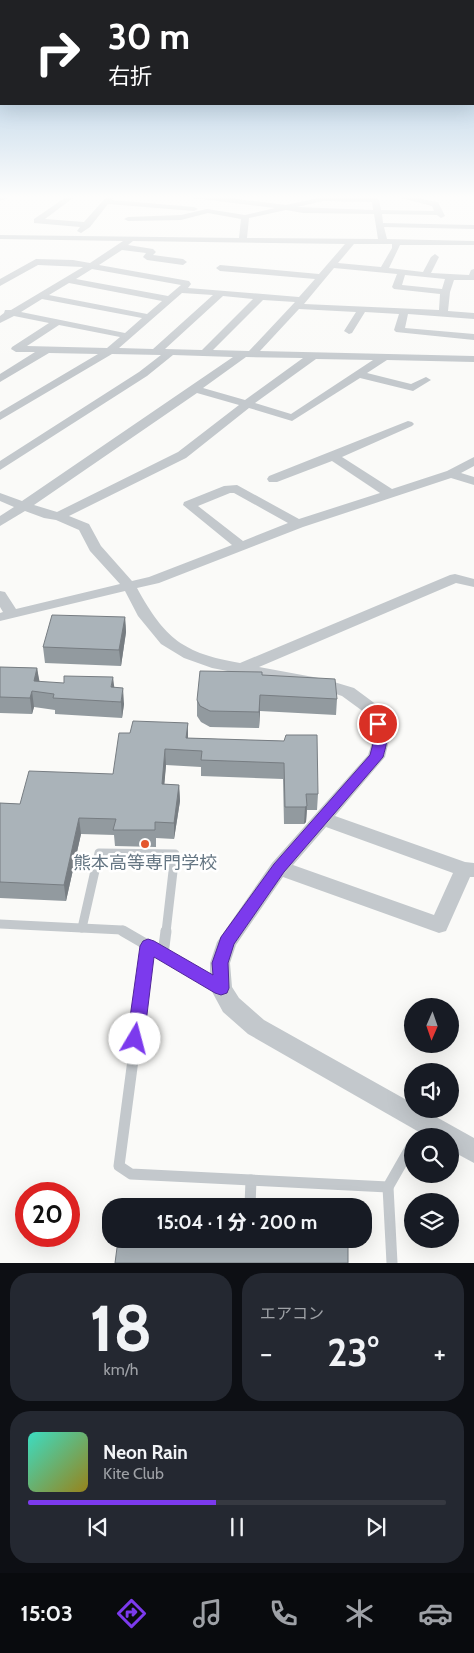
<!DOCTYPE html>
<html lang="ja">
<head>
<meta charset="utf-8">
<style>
  body { margin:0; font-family:Cabin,"Noto Sans JP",sans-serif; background:#242831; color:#f1f3f6; height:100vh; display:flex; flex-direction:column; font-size:19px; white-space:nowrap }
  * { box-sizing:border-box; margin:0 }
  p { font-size:16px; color:#9ea1a6 }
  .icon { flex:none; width:28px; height:28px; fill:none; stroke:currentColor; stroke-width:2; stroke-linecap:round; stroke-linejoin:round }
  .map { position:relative; height:1263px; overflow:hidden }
  .drawer { display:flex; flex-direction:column; gap:10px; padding:10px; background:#0d0f14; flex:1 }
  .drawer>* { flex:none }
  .guide { position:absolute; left:0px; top:0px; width:475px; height:105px; box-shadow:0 5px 20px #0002; background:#202124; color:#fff; overflow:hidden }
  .needle { width:32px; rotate:182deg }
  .controls { position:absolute; left:404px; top:998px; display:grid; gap:10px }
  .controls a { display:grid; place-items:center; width:55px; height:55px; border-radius:50%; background:#171b24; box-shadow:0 5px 20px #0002; font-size:25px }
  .speed { position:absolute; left:15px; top:1182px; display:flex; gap:10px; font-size:25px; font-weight:700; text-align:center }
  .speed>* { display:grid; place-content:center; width:65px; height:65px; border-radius:50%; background:#171b24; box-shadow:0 5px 20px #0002; line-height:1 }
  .speed .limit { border:8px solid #d22; background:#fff; color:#111 }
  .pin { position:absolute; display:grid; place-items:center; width:42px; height:42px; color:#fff; margin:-21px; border:2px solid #fff; border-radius:50%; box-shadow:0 1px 5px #0007 }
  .me { position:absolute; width:55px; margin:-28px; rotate:8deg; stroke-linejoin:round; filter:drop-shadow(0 0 4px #0008) }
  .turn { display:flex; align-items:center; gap:18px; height:105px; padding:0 25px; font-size:22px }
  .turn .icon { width:65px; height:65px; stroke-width:2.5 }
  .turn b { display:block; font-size:35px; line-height:42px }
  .big { font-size:38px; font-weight:800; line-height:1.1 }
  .drawer .widget { flex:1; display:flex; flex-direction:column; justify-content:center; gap:8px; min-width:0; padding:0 18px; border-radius:20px; background:#242831 }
  .drawer .dial { align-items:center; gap:0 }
  .dial b { font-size:65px; line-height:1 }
  .song { display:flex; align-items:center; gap:15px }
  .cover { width:60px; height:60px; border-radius:8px; background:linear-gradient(135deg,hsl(170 70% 55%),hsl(50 70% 35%)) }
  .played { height:5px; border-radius:2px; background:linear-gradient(90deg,#7c3aed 45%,#363941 45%) }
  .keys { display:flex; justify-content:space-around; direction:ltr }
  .heat { display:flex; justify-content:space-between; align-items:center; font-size:28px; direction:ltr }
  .drawer .tiles { flex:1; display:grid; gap:10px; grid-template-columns:1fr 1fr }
  .widget:last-child { grid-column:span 2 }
  .trip { position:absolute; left:102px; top:1198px; width:270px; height:50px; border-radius:20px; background:#171b24; box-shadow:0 5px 20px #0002; font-weight:800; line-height:50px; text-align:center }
  .tabs { display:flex; height:80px; justify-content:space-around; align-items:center; background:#090b0e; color:#9ea1a6 }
  .tabs .icon { width:35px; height:35px }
  .tabs .current { color:#7c3aed }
  .tabs b { font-size:22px; color:#f1f3f6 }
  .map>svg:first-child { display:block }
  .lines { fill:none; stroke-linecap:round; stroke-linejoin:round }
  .service-far1 { stroke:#c3c8cc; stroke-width:9 }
  .service { stroke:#c3c8cc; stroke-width:11 }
  .minor { fill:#c3c8cc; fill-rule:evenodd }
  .wall { fill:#929a9f }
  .shaded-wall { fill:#777d82 }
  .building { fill:#aab3b9; stroke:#777d82 }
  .route { fill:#7c3aed; stroke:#51269a }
  .poi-dot { fill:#e4572e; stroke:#fff; stroke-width:2 }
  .labels { text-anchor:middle; stroke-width:5; stroke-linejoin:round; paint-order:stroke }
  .near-poi-label { font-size:18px; fill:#657683; stroke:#fff }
</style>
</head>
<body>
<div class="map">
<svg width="474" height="1263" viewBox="0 0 474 1263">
  <rect width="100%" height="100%" fill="#fafaf8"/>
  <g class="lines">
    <g class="service-far1">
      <path d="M 0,924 L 122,930 L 125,932"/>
      <path d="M 82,928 L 99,853 L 175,854 L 166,932"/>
    </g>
    <g class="service">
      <path d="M 123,931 L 218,986"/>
      <path d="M 148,946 L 119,1166 L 131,1174 L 388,1187 L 412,1145"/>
      <path d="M 163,954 L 166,931"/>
      <path d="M 388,1187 L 392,1263"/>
      <path d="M 250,1206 L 251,1180"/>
    </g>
    <g class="minor">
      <path d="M 5,195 L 14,195 L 0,201 L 0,196 Z"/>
      <path d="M 69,195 L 77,195 L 45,219 L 84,222 L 108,195 L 116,195 L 112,200 L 194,207 L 198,209 L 194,211 L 108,204 L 90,227 L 81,233 L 77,231 L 80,227 L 34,223 L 34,219 Z"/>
      <path d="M 182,195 L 222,197 L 232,195 L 230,198 L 286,205 L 323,197 L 375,198 L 379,200 L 381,210 L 434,211 L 432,206 L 389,195 L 401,195 L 438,202 L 445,216 L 441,218 L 437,215 L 382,214 L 383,223 L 474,225 L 474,229 L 384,227 L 387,239 L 474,241 L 474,245 L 400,245 L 389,268 L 423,272 L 431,257 L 435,254 L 439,257 L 431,273 L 469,275 L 471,270 L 474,269 L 474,280 L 454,280 L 450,292 L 448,311 L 474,313 L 474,319 L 408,314 L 405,328 L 474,334 L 474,340 L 396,332 L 394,330 L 399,314 L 365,312 L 352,333 L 349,334 L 344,331 L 356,312 L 299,309 L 260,351 L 474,356 L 474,362 L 387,360 L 367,373 L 411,384 L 426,377 L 431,380 L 413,391 L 360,378 L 292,421 L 249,408 L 186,458 L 69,516 L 89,524 L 101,546 L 132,581 L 149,577 L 232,545 L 183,505 L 184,502 L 224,486 L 237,485 L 299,519 L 380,493 L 332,461 L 277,482 L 269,482 L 267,479 L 269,476 L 408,421 L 412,422 L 414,424 L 412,426 L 342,457 L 392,489 L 447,471 L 474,457 L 474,466 L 461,473 L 474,477 L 474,485 L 451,478 L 303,527 L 159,583 L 137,588 C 165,639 183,653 240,663 L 450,575 L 455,574 L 474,579 L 474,587 L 456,583 L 259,667 L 324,679 L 354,688 L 381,708 L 383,712 L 390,736 L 385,757 L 335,816 L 465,862 L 474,863 L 474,877 L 470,877 L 446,931 L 439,933 L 283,877 L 236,945 L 230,963 L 232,987 L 239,998 L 264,1020 L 412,1103 L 412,1109 L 422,1109 L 474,1138 L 474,1163 L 450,1150 L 450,1136 L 426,1136 L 248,1034 L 223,1012 L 210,988 L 210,963 L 217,942 L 272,863 L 368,755 L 374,736 L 368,715 L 342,696 L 321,689 L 212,668 L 184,658 L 161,644 L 138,616 L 125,591 L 0,621 L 0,613 L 3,612 L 0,607 L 0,591 L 5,592 L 16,609 L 120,584 L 90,551 L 79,530 L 56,520 L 44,518 L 25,511 L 0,526 L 0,516 L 14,507 L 0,501 L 0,493 L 22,501 L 233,357 L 173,355 L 147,376 L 0,470 L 0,461 L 139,372 L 161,355 L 112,354 L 0,420 L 0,412 L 98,354 L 49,353 L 0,382 L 0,374 L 35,352 L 16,352 L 11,349 L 12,347 L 49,323 L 14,316 L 0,323 L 0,316 L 4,313 L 5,310 L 11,310 L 83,267 L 38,265 L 0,286 L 0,279 L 36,259 L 73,260 L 90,263 L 123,241 L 0,239 L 0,235 L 239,238 L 241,219 L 208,213 L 181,220 L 128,221 L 124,219 L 128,217 L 181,215 L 207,209 L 245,215 L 275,208 L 185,197 ZM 323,201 L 372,202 L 373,210 L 297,207 ZM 286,210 L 303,213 L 374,214 L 378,239 L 247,238 L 249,218 ZM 133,241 L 345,244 L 319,274 L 220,265 L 216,268 L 220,271 L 315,279 L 299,297 L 188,288 L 191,284 L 189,281 L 99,265 L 122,250 L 146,253 L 143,257 L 147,260 L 183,265 L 187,262 L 183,259 L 153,255 L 156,252 L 153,249 L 128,245 ZM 354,244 L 392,244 L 392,248 L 381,267 L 338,263 ZM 334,268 L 397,274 L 392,287 L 394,289 L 440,294 L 439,310 L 304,304 ZM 92,269 L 181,285 L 168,296 L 76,279 ZM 405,275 L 445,279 L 442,289 L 402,285 ZM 69,283 L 162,301 L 147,314 L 49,295 ZM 182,293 L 213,295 L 153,349 L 119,348 ZM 223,296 L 253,299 L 202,350 L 165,349 ZM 42,299 L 142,318 L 125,333 L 21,312 ZM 263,300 L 295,302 L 249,351 L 213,350 ZM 59,325 L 120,337 L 107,348 L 27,346 ZM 246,357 L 303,358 L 245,400 L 203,388 ZM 316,359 L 373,360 L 291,414 L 255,403 ZM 197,393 L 239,405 L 178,452 L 57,512 L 34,505 ZM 230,493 L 234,493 L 288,523 L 243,541 L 198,506 ZM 326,827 L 453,873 L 434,915 L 293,865 Z"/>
    </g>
  </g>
  <g class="wall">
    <path d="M 125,617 L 126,632 L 121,666 L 45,663 L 43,647 Z"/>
    <path d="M 0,667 L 37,668 L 39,682 L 114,687 L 124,704 L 122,718 L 55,714 L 55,710 L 34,707 L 32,714 L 0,713 Z"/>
    <path d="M 262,675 L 337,699 L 336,715 L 260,711 L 259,728 L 210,727 L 201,722 L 197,716 L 197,700 Z"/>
    <path d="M 188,723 L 188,738 L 284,741 L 318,794 L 317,810 L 307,810 L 306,822 L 304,824 L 284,824 L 283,779 L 201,776 L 201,767 L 166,765 L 164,784 L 179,785 L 180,801 L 174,839 L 156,838 L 156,847 L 115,846 L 114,835 L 81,834 L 66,901 L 0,898 L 0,803 L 20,804 L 113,774 L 130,733 Z"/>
  </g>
  <g class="shaded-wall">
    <path d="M 125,617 L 126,632 L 121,666 L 119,650 Z"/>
    <path d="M 37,668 L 40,684 L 34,681 Z"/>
    <path d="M 113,677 L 115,693 L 112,703 L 111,687 Z"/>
    <path d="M 123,688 L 124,704 L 122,718 L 121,702 Z"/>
    <path d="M 32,691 L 34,707 L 32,714 L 30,698 Z"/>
    <path d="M 260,695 L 260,711 L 259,728 L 259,712 Z"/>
    <path d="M 188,723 L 188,739 L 186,738 Z"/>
    <path d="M 165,749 L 166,765 L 163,801 L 162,784 Z"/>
    <path d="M 179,785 L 180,801 L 174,839 L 174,823 Z"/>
    <path d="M 307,806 L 306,822 L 304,824 L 305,807 Z"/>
    <path d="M 79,818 L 81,834 L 66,901 L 64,885 Z"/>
  </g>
  <g class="building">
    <path d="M 52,615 L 125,617 L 119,650 L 43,647 Z"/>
    <path d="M 0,667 L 37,668 L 34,681 L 64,683 L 64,676 L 113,677 L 111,687 L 123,688 L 121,702 L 53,698 L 54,694 L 32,691 L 30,698 L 0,697 Z"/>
    <path d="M 200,671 L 262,672 L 262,675 L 335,679 L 337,699 L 260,695 L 259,712 L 210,711 L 200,706 L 197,700 Z"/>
    <path d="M 133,721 L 188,723 L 186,738 L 284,741 L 286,735 L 317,735 L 318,794 L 306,794 L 307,806 L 305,807 L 285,807 L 284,763 L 201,760 L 202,751 L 165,749 L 162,784 L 179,785 L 174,823 L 155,822 L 155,830 L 113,830 L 116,819 L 79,818 L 64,885 L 0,882 L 0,803 L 20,804 L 29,771 L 113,774 L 119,733 L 130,733 Z"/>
    <path d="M 144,1239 L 348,1239 L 348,1263 L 115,1263 L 118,1240 L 144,1241 Z"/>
  </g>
  <linearGradient id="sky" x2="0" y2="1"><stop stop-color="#96bcdc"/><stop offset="0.53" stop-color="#fdfdfc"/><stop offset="1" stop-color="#fdfdfc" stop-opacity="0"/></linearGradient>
  <rect width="474" height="371" fill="url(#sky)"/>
  <path class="route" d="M 378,720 C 393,724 386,746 383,757 L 284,872 L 234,944 L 228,963 L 229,988 L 227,993 L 221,995 L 215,993 L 154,957 L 144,1039 L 141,1044 L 135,1046 L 129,1044 L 127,1039 L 140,946 L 143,941 L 148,939 L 154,941 L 213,975 L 212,963 L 221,937 L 274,864 L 370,755 L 375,736 L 372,724 Z"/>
  <circle class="poi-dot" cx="145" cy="844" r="5"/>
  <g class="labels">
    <g class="near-poi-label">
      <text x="145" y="869">熊本高等専門学校</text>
    </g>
  </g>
</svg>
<div class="controls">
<a><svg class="needle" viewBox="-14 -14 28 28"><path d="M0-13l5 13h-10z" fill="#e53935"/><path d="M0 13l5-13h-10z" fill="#9ea1a6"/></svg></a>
<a><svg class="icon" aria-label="sound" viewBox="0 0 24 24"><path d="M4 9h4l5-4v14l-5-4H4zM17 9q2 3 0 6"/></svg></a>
<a><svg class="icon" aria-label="search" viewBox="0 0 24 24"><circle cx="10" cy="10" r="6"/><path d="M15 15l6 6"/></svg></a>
<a><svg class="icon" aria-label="layers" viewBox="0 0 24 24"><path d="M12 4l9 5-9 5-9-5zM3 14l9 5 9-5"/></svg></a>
</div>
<div class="speed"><div class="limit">20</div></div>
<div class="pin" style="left:378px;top:724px;background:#d93025"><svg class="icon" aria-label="arrive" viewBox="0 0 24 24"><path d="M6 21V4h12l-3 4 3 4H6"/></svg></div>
<svg class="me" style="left:135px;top:1039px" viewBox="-20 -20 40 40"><circle r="19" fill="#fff"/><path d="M0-13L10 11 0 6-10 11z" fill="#7c3aed"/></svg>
<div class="trip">15:04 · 1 分 · 200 m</div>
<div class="guide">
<div class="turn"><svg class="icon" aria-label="right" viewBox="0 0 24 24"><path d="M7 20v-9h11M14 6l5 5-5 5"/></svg><div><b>30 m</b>右折</div></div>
</div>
</div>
<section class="drawer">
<div class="tiles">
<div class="widget dial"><b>18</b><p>km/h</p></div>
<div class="widget"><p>エアコン</p>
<div class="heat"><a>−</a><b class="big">23°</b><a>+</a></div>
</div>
<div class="widget">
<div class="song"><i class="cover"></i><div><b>Neon Rain</b><p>Kite Club</p></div></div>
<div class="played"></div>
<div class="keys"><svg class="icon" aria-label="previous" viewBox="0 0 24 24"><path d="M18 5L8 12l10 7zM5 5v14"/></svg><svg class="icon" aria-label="pause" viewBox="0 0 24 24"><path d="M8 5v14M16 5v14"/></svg><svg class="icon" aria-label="next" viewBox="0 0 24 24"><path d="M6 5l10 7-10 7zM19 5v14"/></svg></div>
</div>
</div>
</section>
<nav class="tabs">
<b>15:03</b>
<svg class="icon current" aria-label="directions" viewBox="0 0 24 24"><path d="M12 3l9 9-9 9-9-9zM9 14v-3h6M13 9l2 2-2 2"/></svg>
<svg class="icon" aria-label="music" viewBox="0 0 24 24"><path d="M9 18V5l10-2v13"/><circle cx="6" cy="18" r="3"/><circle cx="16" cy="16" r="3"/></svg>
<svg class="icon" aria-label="phone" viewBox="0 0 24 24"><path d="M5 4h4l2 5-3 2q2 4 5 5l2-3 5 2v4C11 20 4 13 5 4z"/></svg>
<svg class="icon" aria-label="climate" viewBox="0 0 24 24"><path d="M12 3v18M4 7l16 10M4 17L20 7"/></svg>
<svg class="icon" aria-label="car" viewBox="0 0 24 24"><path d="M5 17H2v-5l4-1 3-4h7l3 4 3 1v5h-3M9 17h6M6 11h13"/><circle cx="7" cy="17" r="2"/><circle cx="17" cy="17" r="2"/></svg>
</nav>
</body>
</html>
